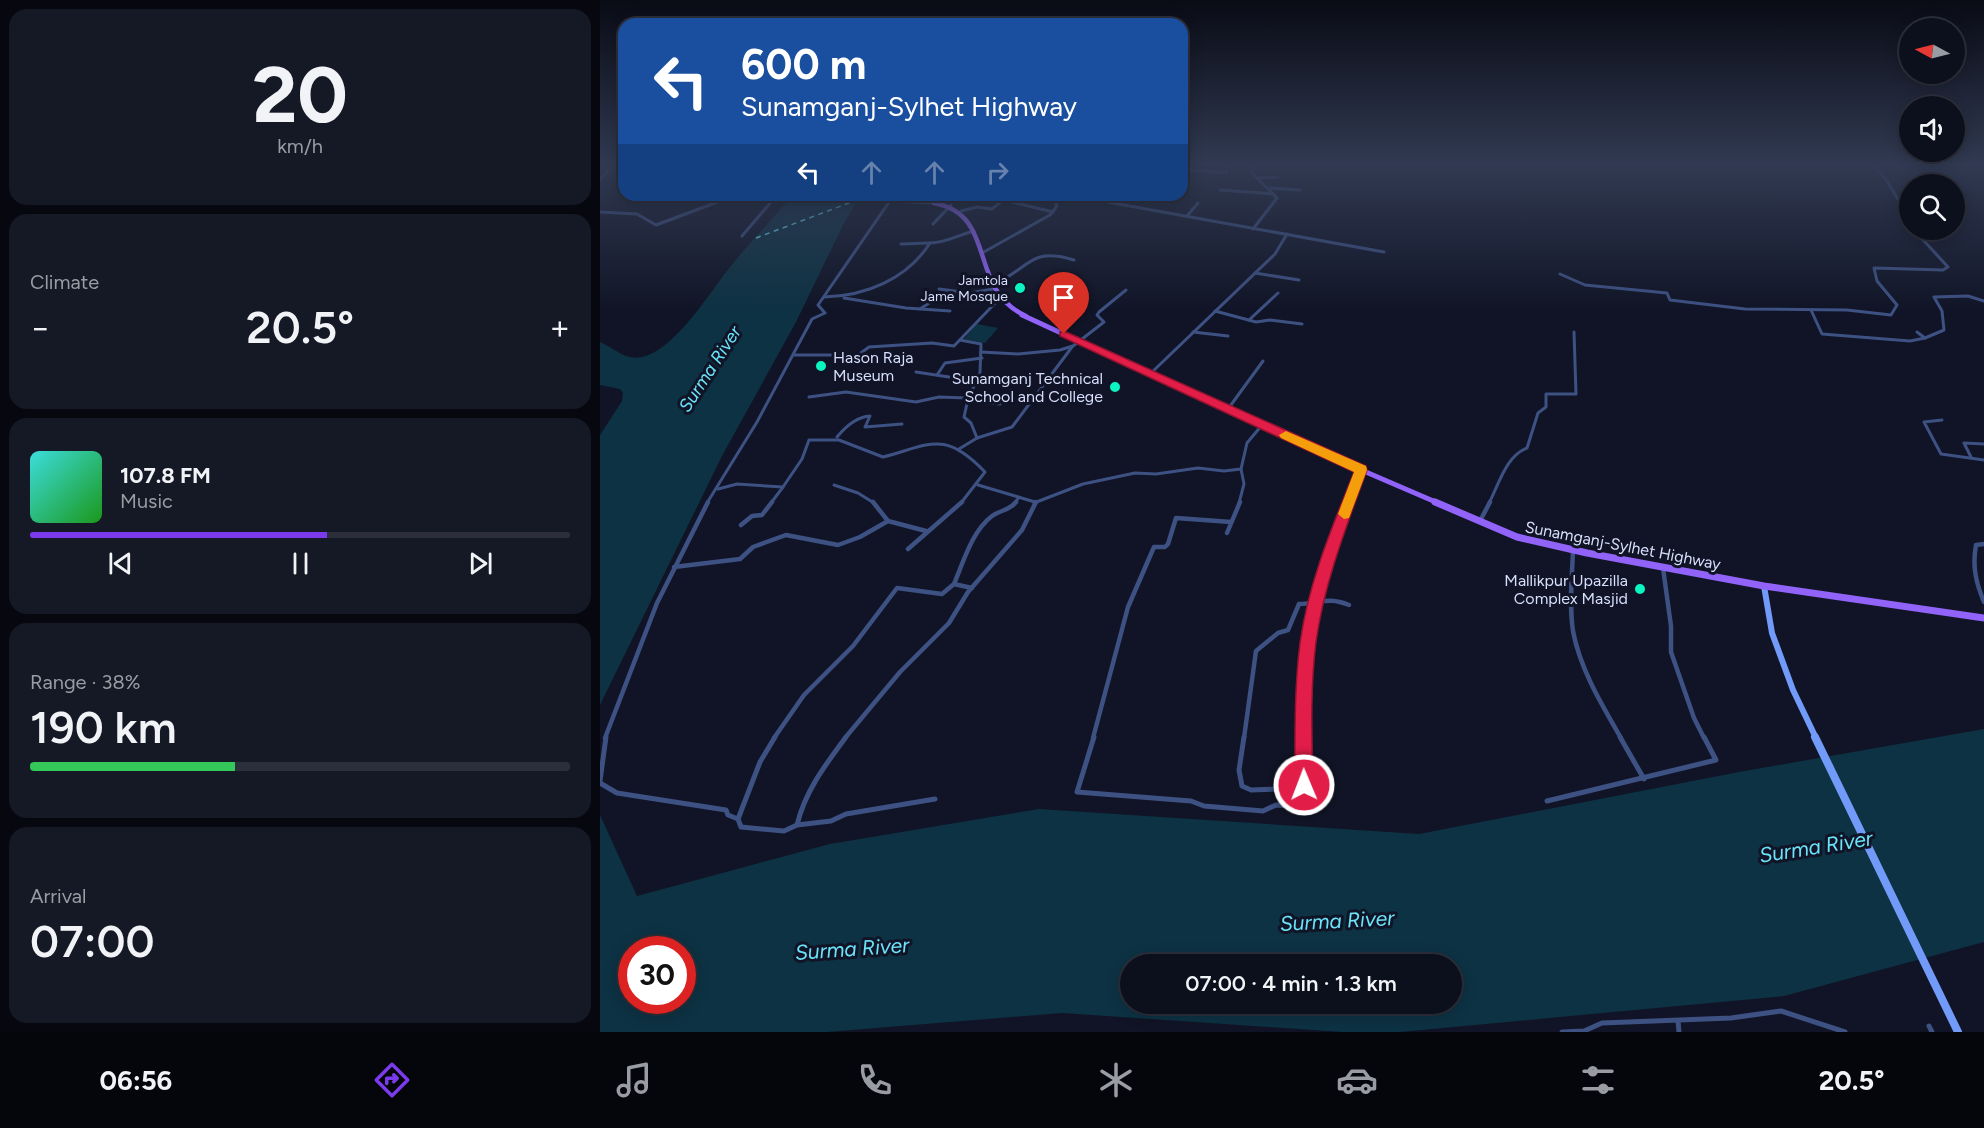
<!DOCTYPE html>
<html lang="en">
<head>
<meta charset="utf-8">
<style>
  body { margin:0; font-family:Figtree,sans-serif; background:#151825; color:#f1f3f6; height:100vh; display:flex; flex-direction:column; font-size:22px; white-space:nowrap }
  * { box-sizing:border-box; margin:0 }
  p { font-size:20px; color:#9a9ca3 }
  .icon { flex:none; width:33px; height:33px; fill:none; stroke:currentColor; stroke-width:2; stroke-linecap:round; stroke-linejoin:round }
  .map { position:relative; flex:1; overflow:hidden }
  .drawer { display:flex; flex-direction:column; gap:9px; padding:9px; background:#07080f; width:600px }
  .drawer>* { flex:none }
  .guide { position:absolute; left:18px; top:18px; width:570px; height:183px; border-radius:18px; box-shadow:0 3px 15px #0003,0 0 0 2px #2c2f3b; background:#1a4fa0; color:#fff; overflow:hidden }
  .needle { width:39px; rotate:277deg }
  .buttons { position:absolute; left:1299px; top:18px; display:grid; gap:12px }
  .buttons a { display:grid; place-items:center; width:66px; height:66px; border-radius:50%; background:#0c0f1c; box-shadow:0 3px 15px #0003,0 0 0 2px #2c2f3b; font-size:30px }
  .speed { position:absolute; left:18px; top:936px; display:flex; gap:12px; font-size:30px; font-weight:700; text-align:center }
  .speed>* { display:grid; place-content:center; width:78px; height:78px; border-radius:50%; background:#0c0f1c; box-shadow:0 3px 15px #0003,0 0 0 2px #2c2f3b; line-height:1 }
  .speed .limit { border:9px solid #d22; background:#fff; color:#111 }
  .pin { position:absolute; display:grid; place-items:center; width:51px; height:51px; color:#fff; margin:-62px -26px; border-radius:50% 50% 50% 0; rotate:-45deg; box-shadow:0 0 6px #0007 }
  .pin .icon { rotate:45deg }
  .me { position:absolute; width:66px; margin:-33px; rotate:359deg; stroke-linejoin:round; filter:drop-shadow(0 0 4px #0008) }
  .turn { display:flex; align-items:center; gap:21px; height:126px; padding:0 24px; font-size:27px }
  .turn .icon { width:78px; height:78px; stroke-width:2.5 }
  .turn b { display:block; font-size:42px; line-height:51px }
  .lanes { display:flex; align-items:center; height:57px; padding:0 24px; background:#0003; justify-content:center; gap:30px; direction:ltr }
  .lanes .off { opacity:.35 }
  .big { font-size:45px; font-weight:600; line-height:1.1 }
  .drawer .widget { flex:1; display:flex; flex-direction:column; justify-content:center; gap:9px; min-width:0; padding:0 21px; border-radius:18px; background:#151825 }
  .drawer .dial { align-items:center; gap:0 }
  .dial b { font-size:78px; line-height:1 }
  .song { display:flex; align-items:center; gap:18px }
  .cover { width:72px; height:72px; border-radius:9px; background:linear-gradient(135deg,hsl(180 70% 55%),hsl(120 70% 35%)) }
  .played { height:6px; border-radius:3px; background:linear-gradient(90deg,#7c3aed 55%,#2c2f3b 55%) }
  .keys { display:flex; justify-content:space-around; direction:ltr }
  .heat { display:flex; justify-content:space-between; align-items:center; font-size:33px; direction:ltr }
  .charge { height:9px; border-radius:4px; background:linear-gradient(90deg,#34c759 38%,#2c2f3b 0) }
  .trip { position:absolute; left:520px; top:954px; width:342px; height:60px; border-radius:30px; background:#0c0f1c; box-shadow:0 3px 15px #0003,0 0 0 2px #2c2f3b; font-weight:600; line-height:60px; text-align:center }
  .tabs { display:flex; height:96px; justify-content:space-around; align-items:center; background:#05060b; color:#9a9ca3 }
  .tabs .icon { width:42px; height:42px }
  .tabs .current { color:#7c3aed }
  .tabs b { font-size:27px; color:#f1f3f6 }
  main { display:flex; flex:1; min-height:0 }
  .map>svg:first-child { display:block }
  .water { fill:#0d3243; fill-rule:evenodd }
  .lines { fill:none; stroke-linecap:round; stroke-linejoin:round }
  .ferry { stroke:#6ae4f9; stroke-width:1.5; stroke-dasharray:5 4.5; stroke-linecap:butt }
  .street-far2 { stroke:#3d5183; stroke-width:3 }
  .street-far1 { stroke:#3d5183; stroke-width:4.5 }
  .street { stroke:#3d5183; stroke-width:5 }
  .secondary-far2 { stroke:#729af9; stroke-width:4 }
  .secondary-far1 { stroke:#729af9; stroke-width:6 }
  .secondary { stroke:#729af9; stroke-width:8 }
  .primary-far2 { stroke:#9163f9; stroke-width:4.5 }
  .primary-far1 { stroke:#9163f9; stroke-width:5 }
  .primary { stroke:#9163f9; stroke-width:7 }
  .route { fill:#e11d48; stroke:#92132f; stroke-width:1.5 }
  .slow { fill:#f59e0b }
  .poi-dot { fill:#0bf5c2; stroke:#101426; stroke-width:2 }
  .labels { text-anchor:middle; stroke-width:6; stroke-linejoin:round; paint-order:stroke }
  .far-poi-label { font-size:14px; fill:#d7dffd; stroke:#101426; text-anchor:end }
  .poi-label { font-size:16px; fill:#d7dffd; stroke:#101426; text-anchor:end }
  .street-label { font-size:16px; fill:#d7dffd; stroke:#101426 }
  .water-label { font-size:18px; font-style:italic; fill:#6ae4f9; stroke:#101426 }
  .near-water-label { font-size:21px; font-style:italic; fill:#6ae4f9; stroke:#101426 }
</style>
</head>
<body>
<main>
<section class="drawer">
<div class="widget dial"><b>20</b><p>km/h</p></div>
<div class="widget"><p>Climate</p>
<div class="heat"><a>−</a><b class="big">20.5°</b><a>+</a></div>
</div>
<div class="widget">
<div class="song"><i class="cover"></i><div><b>107.8 FM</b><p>Music</p></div></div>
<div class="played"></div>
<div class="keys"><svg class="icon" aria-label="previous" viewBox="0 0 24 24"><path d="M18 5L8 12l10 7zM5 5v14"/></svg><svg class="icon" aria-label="pause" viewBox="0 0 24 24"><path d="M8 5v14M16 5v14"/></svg><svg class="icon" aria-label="next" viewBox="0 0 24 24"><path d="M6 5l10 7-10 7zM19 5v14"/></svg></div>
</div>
<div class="widget"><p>Range · 38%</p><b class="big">190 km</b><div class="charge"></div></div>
<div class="widget"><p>Arrival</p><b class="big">07:00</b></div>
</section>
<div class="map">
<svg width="1384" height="1032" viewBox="0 0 1384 1032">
  <rect width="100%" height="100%" fill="#101426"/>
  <g class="water">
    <path d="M 193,195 L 261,195 L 244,223 L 196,322 L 122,456 L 0,705 L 0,435 L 22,401 L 23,393 L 20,389 L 0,385 L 0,342 C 14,348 26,361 42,357 C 72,351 106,299 123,276 C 144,248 170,222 193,195 Z"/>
    <path d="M 377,324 L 398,328 L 385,343 L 364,339 Z"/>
    <path d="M 1384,729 L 1384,942 L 1184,996 L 800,1032 L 742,1032 L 462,1013 L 227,1032 L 0,1032 L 0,815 L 37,896 L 230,844 L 439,809 L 819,834 L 1139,772 ZM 32,950 L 82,950 L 82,1000 L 32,1000 ZM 531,964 L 852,964 L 852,1004 L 531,1004 Z"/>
  </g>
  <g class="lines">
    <path class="ferry" d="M 156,238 L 257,200"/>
    <g class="street-far2">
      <path d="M 650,166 L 653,174 L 677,198 L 653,229"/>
      <path d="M 1273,166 L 1285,178 L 1310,219"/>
      <path d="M 582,169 L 626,173 L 628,166"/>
      <path d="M 658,178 L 678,177"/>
      <path d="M 0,179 L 9,171 L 7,166"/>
      <path d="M 668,188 L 700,190"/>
      <path d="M 620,190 L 674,194"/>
      <path d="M 261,200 L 334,203"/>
      <path d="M 404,200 L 453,212"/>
      <path d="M 520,205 L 529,195"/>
      <path d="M 361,211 L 377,207 L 392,209 L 409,195"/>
      <path d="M 0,212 L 37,214 L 56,225 L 131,197 L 156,195"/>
      <path d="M 587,216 L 598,203"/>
      <path d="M 333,224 L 351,205"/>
      <path d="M 142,236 L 177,195"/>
      <path d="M 301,244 L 329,243"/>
      <path d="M 382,253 L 450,215 L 457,206 L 454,199 L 469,195 L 784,252"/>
      <path d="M 655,273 L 699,280"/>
      <path d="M 960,274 L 985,285 L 1067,293 L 1070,300 L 1145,309 L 1247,310 L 1291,315 L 1297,305 L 1277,281 L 1274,268 L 1343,270 L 1348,267 L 1314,230"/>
      <path d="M 391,285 C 428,272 428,245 474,260"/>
      <path d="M 339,289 L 370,293 L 393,289"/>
      <path d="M 224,297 C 266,296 307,279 330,243 C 346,243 358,235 374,231"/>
      <path d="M 244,298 L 306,308 L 350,311"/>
      <path d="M 320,309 L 346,292"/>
      <path d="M 1211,310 L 1222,334 L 1310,341 L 1325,338"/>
      <path d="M 615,311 L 656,322 L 670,320 L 702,324"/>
      <path d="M 649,320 L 678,293"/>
      <path d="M 593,332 L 628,336"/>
      <path d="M 1317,332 L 1325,338 L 1344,330 L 1342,311 L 1334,297 L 1368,296 L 1384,301"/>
      <path d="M 360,340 L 381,344 L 380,373 L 368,399 L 364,417 L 371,423 L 377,438"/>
      <path d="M 381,352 L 418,354 L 460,350 L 473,346 L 504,322 L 497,315 L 499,312 L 526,290"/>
      <path d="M 193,355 L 258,355 L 269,347 L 332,343 L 354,346 L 400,298"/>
      <path d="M 316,372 L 349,377"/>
      <path d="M 550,374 L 675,254 L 687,234"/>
      <path d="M 337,375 L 345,363 L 382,358"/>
      <path d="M 209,397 L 246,392 L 316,402 L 339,397 L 367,398"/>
      <path d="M 366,401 L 400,404"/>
      <path d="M 628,409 L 663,361"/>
      <path d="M 1342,420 L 1324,422 L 1341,454 L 1384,460"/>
      <path d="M 237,437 C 246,426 256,417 270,416 L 265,427 L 302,424"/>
      <path d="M 359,449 L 377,438 L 412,427 L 472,347"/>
      <path d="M 1371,457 L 1364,443 L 1384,444"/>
      <path d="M 234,485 L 258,493 L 274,503"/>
      <path d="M 378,485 L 435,502"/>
      <path d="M 183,487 L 202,459 L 209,440 L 239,440 L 283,457 C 330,445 344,429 385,472 L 361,503"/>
      <path d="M 118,489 L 137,484 L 183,487 L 171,503"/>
      <path d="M 107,503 L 157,422 L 212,319 L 225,313 L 218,305 L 294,195"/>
      <path d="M 415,503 L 419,497"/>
      <path d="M 434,503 L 483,484 L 535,473 L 556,474 L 598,468 L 624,471 L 641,469 L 647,443 L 662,425"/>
      <path d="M 639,503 L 644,484 L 641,469"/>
      <path d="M 748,503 L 761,470"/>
      <path d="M 889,503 C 899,484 906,456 927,448 L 938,413 L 946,407 L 946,394 L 976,394 L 974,332"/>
    </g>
    <g class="street-far1">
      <path d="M 273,502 L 288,521"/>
      <path d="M 880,521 L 890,502"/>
      <path d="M 141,525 L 152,516 L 162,515 L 172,502"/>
      <path d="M 627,533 L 640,502"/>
      <path d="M 1384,544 L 1376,545 C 1372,566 1376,583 1384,602"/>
      <path d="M 308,549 L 362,502"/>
      <path d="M 973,551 C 972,577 969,605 973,631 C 980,669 1002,705 1021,738"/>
      <path d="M 74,567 L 140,559 L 153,547 L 186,535 L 238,545 L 260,537 L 288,521 L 326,531"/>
      <path d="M 1063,568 L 1071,626 L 1071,652 L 1094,718 L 1104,738"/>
      <path d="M 354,584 C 363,563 372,531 392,516 C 400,510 409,511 416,502"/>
      <path d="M 5,738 L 57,603 L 108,502"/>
      <path d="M 174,738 L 204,695 L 253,646 L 297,588 L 342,594 L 354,584 L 372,588"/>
      <path d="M 245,738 L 300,672 L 349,623 L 368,592 L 422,530 L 436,502"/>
      <path d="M 493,738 L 528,607 L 554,547 L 565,547 L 568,544 L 576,518 L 631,522"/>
      <path d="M 644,738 L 656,651 L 678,633 L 688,630 L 699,604 C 720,604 727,596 749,605"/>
      <path d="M 703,738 C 701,656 720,578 749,502"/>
    </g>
    <g class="street">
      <path d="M 494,737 L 477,792 L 591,801 L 604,806 L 663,811 L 676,805 L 705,806 L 703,737"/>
      <path d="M 644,737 L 639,770 L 642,786 L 651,790 L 679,789 L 685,805"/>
      <path d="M 1020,737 L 1044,779"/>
      <path d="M 0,781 L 6,737"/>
      <path d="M 0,783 L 17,793 L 126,810 L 128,815 L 138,819 L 141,827 L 184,831 L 197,825 L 231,821 L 246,814 L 335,799"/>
      <path d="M 947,801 L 1116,760 L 1104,737"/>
      <path d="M 138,819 L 160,762 L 175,737"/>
      <path d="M 197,825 C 205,791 226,764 246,737"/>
      <path d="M 1078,1021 L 1079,1032"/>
      <path d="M 1329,1026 L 1332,1032"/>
      <path d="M 962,1032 L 984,1031 L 1002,1023 L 1131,1018 L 1181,1011 L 1245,1032"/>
    </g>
    <path class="secondary-far2" d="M 334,203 L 341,195"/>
    <path class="secondary-far1" d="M 1164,586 L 1172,633 L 1193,690 L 1216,738"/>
    <path class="secondary" d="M 1215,737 L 1358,1032"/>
    <path class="primary-far2" d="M 334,203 C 399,215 366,289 426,316"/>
    <path class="primary-far1" d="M 422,315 L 738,460 L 838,503"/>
    <path class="primary" d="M 835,502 L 917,537 L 987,553 L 1164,586 L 1384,618"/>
  </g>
  <linearGradient id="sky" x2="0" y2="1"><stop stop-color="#090b15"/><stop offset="0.53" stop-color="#313a52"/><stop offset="1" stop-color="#313a52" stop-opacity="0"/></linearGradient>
  <rect width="1384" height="311" fill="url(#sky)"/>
  <path class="route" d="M 464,331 L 766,466 L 767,470 C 747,525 724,583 716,642 C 710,689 712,738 713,785 L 710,791 L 704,794 L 698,791 L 695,785 C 695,738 694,690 700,643 C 708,584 732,527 754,472 L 460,336 L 460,332 Z"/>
  <path class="slow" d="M 686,431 L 766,466 L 767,470 L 749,518 L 744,519 L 738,514 L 754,472 L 681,438 L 679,435 Z"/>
  <g class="poi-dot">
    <circle cx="420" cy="288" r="6"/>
    <circle cx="221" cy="366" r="6"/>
    <circle cx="515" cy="387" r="6"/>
    <circle cx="1040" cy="589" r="6"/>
  </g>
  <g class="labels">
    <g class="far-poi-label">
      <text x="408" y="285">Jamtola<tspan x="408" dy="16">Jame Mosque</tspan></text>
    </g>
    <g class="poi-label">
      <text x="233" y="363" text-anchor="start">Hason Raja<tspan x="233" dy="18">Museum</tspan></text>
      <text x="503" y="384">Sunamganj Technical<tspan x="503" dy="18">School and College</tspan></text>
      <text x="1028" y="586">Mallikpur Upazilla<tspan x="1028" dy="18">Complex Masjid</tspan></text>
    </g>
    <g class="street-label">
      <text transform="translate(1023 545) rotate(11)" y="6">Sunamganj-Sylhet Highway</text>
    </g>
    <g class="water-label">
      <text transform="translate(110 369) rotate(-57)" y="6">Surma River</text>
    </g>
    <g class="near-water-label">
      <text transform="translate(1216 847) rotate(-9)" y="7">Surma River</text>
      <text transform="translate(737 921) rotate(-3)" y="7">Surma River</text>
      <text transform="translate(252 949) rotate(-4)" y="7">Surma River</text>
    </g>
  </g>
</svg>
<div class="buttons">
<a><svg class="needle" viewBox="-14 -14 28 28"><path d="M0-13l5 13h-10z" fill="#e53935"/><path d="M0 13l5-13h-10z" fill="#9a9ca3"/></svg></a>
<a><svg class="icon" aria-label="sound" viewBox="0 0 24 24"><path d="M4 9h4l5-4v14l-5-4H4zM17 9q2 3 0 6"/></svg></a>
<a><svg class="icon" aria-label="search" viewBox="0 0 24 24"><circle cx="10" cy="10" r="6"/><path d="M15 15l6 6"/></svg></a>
</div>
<div class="speed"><div class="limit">30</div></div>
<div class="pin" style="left:464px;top:334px;background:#d93025"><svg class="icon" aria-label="arrive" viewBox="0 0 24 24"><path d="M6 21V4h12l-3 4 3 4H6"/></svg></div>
<svg class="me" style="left:704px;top:785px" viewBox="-20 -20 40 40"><circle r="17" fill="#e11d48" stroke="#fff" stroke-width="3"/><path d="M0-11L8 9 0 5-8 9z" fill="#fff"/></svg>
<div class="trip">07:00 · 4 min · 1.3 km</div>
<div class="guide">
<div class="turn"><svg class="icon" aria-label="left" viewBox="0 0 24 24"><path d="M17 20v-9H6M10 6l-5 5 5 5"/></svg><div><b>600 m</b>Sunamganj-Sylhet Highway</div></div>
<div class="lanes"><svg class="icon" aria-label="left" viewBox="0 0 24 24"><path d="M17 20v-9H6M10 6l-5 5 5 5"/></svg><svg class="icon off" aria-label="ahead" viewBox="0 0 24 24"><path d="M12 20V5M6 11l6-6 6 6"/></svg><svg class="icon off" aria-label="ahead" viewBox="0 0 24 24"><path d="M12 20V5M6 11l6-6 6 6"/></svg><svg class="icon off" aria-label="right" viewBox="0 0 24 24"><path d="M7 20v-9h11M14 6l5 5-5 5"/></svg></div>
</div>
</div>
</main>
<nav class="tabs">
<b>06:56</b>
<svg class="icon current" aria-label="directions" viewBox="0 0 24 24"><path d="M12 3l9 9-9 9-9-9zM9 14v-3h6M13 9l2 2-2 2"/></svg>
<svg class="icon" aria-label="music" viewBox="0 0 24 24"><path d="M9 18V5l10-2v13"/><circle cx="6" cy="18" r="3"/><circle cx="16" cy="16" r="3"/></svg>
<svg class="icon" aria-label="phone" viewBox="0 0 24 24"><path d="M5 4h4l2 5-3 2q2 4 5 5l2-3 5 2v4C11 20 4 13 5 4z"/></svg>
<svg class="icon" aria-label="climate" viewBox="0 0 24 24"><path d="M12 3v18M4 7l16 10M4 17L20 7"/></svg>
<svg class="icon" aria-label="car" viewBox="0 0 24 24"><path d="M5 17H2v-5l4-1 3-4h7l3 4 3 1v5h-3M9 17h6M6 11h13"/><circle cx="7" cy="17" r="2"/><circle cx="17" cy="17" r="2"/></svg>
<svg class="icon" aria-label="filters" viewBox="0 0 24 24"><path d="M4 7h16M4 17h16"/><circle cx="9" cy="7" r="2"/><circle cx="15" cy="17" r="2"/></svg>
<b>20.5°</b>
</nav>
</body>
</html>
